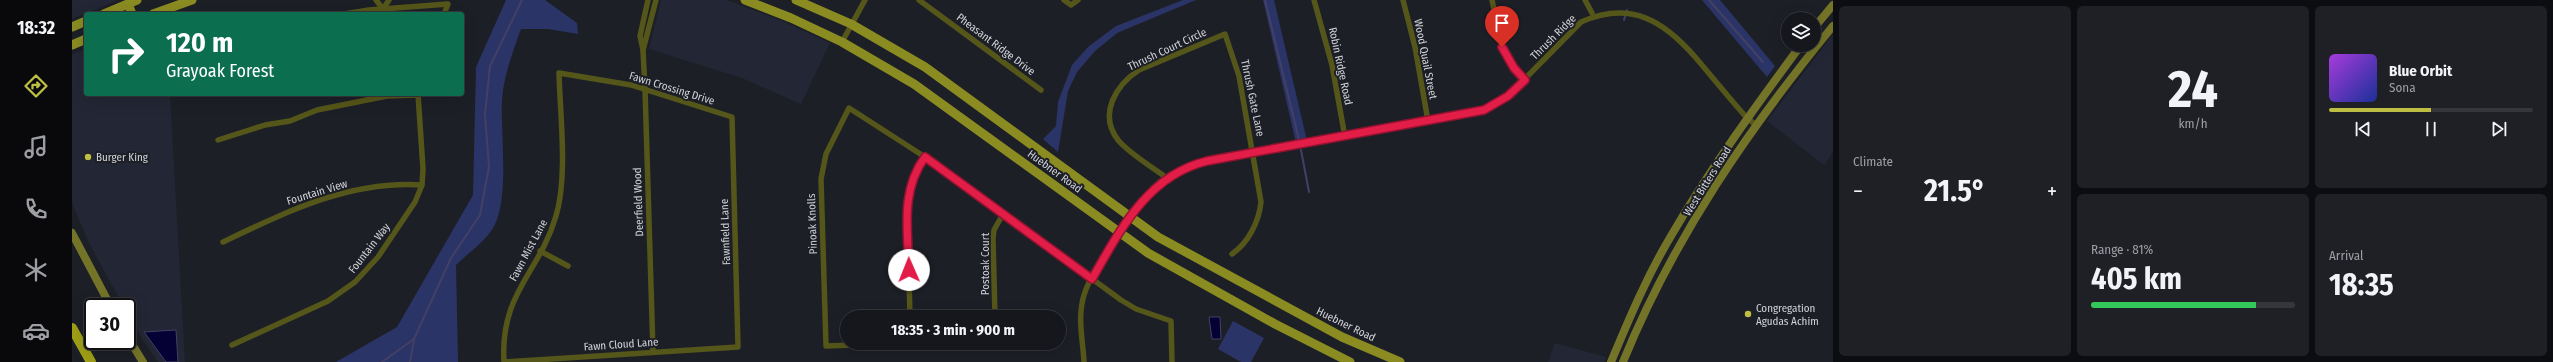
<!DOCTYPE html>
<html lang="en">
<head>
<meta charset="utf-8">
<style>
  body { margin:0; font-family:"Fira Sans Condensed",sans-serif; background:#1f2026; color:#f1f3f6; height:100vh; display:flex; flex-direction:column; font-size:15px; white-space:nowrap }
  * { box-sizing:border-box; margin:0 }
  p { font-size:13px; color:#9e9fa4 }
  .icon { flex:none; width:22px; height:22px; fill:none; stroke:currentColor; stroke-width:2; stroke-linecap:round; stroke-linejoin:round }
  .map { position:relative; flex:1; overflow:hidden }
  .sheet { display:flex; flex-direction:column; gap:6px; padding:6px; background:#0c0d10; width:720px }
  .sheet>* { flex:none }
  .top-card { position:absolute; left:12px; top:12px; width:380px; height:84px; border-radius:4px; box-shadow:0 4px 16px #0002,0 0 0 1px #35363b; background:#0b6e4f; color:#fff; overflow:hidden }
  .fabs { position:absolute; left:1709px; top:12px; display:grid; gap:8px }
  .fabs a { display:grid; place-items:center; width:40px; height:40px; border-radius:50%; background:#16171d; box-shadow:0 4px 16px #0002,0 0 0 1px #35363b; font-size:20px }
  .speed { position:absolute; left:12px; top:298px; display:flex; gap:8px; font-size:20px; font-weight:700; text-align:center }
  .speed>* { display:grid; place-content:center; width:52px; height:52px; border-radius:50%; background:#16171d; box-shadow:0 4px 16px #0002,0 0 0 1px #35363b; line-height:1 }
  .speed .limit { border:2px solid #111; border-radius:6px; background:#fff; color:#111 }
  .pin { position:absolute; display:grid; place-items:center; width:34px; height:34px; color:#fff; margin:-41px -17px; border-radius:50% 50% 50% 0; rotate:-45deg; box-shadow:0 0 4px #0007 }
  .pin .icon { rotate:45deg }
  .me { position:absolute; width:44px; margin:-22px; rotate:359deg; stroke-linejoin:round; filter:drop-shadow(0 0 3px #0008) }
  .turn { display:flex; align-items:center; gap:14px; height:84px; padding:0 16px; font-size:18px }
  .turn .icon { width:52px; height:52px; stroke-width:2.5 }
  .turn b { display:block; font-size:28px; line-height:34px }
  .big { font-size:30px; font-weight:700; line-height:1.1 }
  .sheet .widget { flex:1; display:flex; flex-direction:column; justify-content:center; gap:6px; min-width:0; padding:0 14px; border-radius:6px; background:#1f2026 }
  .sheet .dial { align-items:center; gap:0 }
  .dial b { font-size:52px; line-height:1 }
  .song { display:flex; align-items:center; gap:12px }
  .cover { width:48px; height:48px; border-radius:6px; background:linear-gradient(135deg,hsl(280 70% 55%),hsl(230 70% 35%)) }
  .played { height:4px; border-radius:2px; background:linear-gradient(90deg,#bebf42 50%,#35363b 50%) }
  .keys { display:flex; justify-content:space-around; direction:ltr }
  .heat { display:flex; justify-content:space-between; align-items:center; font-size:22px; direction:ltr }
  .charge { height:6px; border-radius:3px; background:linear-gradient(90deg,#34c759 81%,#35363b 0) }
  .sheet .tiles { flex:1; display:grid; gap:6px; grid-template-columns:repeat(3,1fr) }
  .widget:first-child { grid-row:span 2 }
  .trip { position:absolute; left:768px; top:310px; width:226px; height:40px; border-radius:20px; background:#16171d; box-shadow:0 4px 16px #0002,0 0 0 1px #35363b; font-weight:700; line-height:40px; text-align:center }
  main { display:flex; flex:1; min-height:0 }
  .tabs { display:flex; flex-direction:column; width:72px; justify-content:space-around; align-items:center; background:#09090c; color:#9e9fa4 }
  .tabs .icon { width:28px; height:28px }
  .tabs .current { color:#bebf42 }
  .tabs b { font-size:18px; color:#f1f3f6 }
  .map>svg:first-child { display:block }
  .built { fill:#232634 }
  .green { fill:#2b3467 }
  .water { fill:#060134; stroke:#434065 }
  .lines { fill:none; stroke-linecap:round; stroke-linejoin:round }
  .stream { stroke:#434065; stroke-width:2 }
  .street { stroke:#555619; stroke-width:5.5 }
  .secondary { stroke:#737427; stroke-width:8 }
  .primary { stroke:#8a8b21; stroke-width:9 }
  .highway { stroke:#9fa015; stroke-width:10 }
  .route-casing { stroke:#92132f; stroke-width:10 }
  .route { stroke:#e11d48; stroke-width:7 }
  .poi-dot { fill:#bebf42; stroke:#1d1f27; stroke-width:1.5 }
  .labels { text-anchor:middle; stroke-width:4; stroke-linejoin:round; paint-order:stroke }
  .street-label { font-size:11px; fill:#d1d3d8; stroke:#1d1f27 }
  .poi-label { font-size:11px; fill:#d1d3d8; stroke:#1d1f27; text-anchor:start }
</style>
</head>
<body>
<main>
<nav class="tabs">
<b>18:32</b>
<svg class="icon current" aria-label="directions" viewBox="0 0 24 24"><path d="M12 3l9 9-9 9-9-9zM9 14v-3h6M13 9l2 2-2 2"/></svg>
<svg class="icon" aria-label="music" viewBox="0 0 24 24"><path d="M9 18V5l10-2v13"/><circle cx="6" cy="18" r="3"/><circle cx="16" cy="16" r="3"/></svg>
<svg class="icon" aria-label="phone" viewBox="0 0 24 24"><path d="M5 4h4l2 5-3 2q2 4 5 5l2-3 5 2v4C11 20 4 13 5 4z"/></svg>
<svg class="icon" aria-label="climate" viewBox="0 0 24 24"><path d="M12 3v18M4 7l16 10M4 17L20 7"/></svg>
<svg class="icon" aria-label="car" viewBox="0 0 24 24"><path d="M5 17H2v-5l4-1 3-4h7l3 4 3 1v5h-3M9 17h6M6 11h13"/><circle cx="7" cy="17" r="2"/><circle cx="17" cy="17" r="2"/></svg>
</nav>
<div class="map">
<svg width="1761" height="362" viewBox="0 0 1761 362">
  <rect width="100%" height="100%" fill="#1d1f27"/>
  <g class="built">
    <path d="M 0,0 L 46,0 L 0,19 Z"/>
    <path d="M 589,0 L 655,0 L 710,21 L 758,43 L 729,104 L 670,78 L 577,49 Z"/>
    <path d="M 1761,34 L 1761,152 L 1752,165 L 1695,121 Z"/>
    <path d="M 14,49 L 14,94 L 98,94 L 113,362 L 86,362 L 67,334 L 55,313 L 55,307 L 52,307 L 17,243 L 0,203 L 0,54 Z"/>
    <path d="M 1483,343 L 1534,357 L 1532,362 L 1476,362 Z"/>
  </g>
  <g class="green">
    <path d="M 434,0 L 473,0 L 505,23 L 506,34 L 476,29 L 449,29 C 441,51 432,75 430,99 C 428,133 439,204 419,231 C 410,244 395,254 384,265 L 386,362 L 264,362 L 325,327 L 401,195 L 404,67 Z"/>
    <path d="M 1111,0 L 1124,0 L 1045,33 L 1023,51 L 1005,72 L 996,91 L 986,152 L 971,139 L 984,126 L 986,102 L 1000,65 L 1016,47 L 1044,26 Z"/>
    <path d="M 1191,0 L 1202,0 L 1235,141 L 1224,143 Z"/>
    <path d="M 1630,0 L 1648,0 L 1703,66 L 1695,77 Z"/>
    <path d="M 1161,321 L 1192,338 L 1179,362 L 1169,362 L 1146,349 Z"/>
  </g>
  <g class="water">
    <path d="M 1137,317 L 1148,317 L 1149,339 L 1140,339 Z"/>
    <path d="M 104,330 L 106,362 L 94,362 L 72,332 Z"/>
  </g>
  <g class="lines">
    <g class="stream">
      <path d="M 1193,0 L 1227,140"/>
      <path d="M 1637,0 L 1691,62"/>
      <path d="M 1552,20 L 1555,10"/>
      <path d="M 1229,150 L 1237,192"/>
      <path d="M 310,362 L 342,339 L 379,258 L 408,215 L 417,167 L 413,114 L 418,66 L 450,0"/>
      <path d="M 338,362 L 342,340"/>
    </g>
    <g class="street">
      <path d="M 304,0 L 311,9 L 317,0"/>
      <path d="M 576,0 L 568,36 L 571,50 L 573,89 L 581,352"/>
      <path d="M 847,0 L 969,90"/>
      <path d="M 992,0 L 999,5 L 1006,0"/>
      <path d="M 1242,0 L 1260,65 L 1273,137"/>
      <path d="M 1331,0 L 1343,47 L 1356,121"/>
      <path d="M 1420,0 C 1427,32 1429,55 1453,80"/>
      <path d="M 1513,0 L 1520,13"/>
      <path d="M 272,14 L 297,10 L 376,4 L 372,14"/>
      <path d="M 770,42 L 793,0"/>
      <path d="M 571,50 L 584,0"/>
      <path d="M 487,73 L 559,85 L 660,117 L 666,347 L 432,362 C 428,292 467,274 484,216 C 496,176 488,115 487,73 Z"/>
      <path d="M 146,140 L 193,125 L 218,121 L 245,110 L 315,96 L 346,95"/>
      <path d="M 1095,178 C 1079,166 1059,155 1046,140 C 1026,114 1044,85 1067,70 L 1153,34 L 1167,76 L 1189,202 C 1187,222 1176,243 1160,254"/>
      <path d="M 151,242 C 214,212 278,180 350,185"/>
      <path d="M 468,251 L 496,266"/>
      <path d="M 838,317 L 835,201 L 841,178 L 853,157"/>
      <path d="M 923,317 L 921,239 L 922,230 L 931,214"/>
      <path d="M 839,343 L 754,346 L 749,179 L 754,154 L 777,108 L 853,157 L 1049,300 L 1064,309 L 1099,321 L 1100,362"/>
      <path d="M 160,345 L 256,301 L 283,282 L 306,257 L 343,202 L 350,185 L 351,169 L 346,94"/>
      <path d="M 1012,362 C 1011,340 1005,318 1012,295 C 1020,269 1063,206 1083,186 C 1097,173 1116,165 1135,161 L 1412,110 L 1436,96 L 1509,22 C 1559,0 1592,21 1624,58 C 1641,78 1658,99 1675,118 L 1684,125"/>
    </g>
    <g class="secondary">
      <path d="M 1742,28 L 1761,5"/>
      <path d="M 0,233 L 39,307"/>
      <path d="M 55,336 L 71,362"/>
      <path d="M 1539,362 C 1557,319 1575,276 1599,236 C 1638,169 1683,107 1729,45"/>
      <path d="M 1551,362 C 1601,239 1677,128 1761,26"/>
    </g>
    <g class="primary">
      <path d="M 673,0 L 719,18 L 770,42 L 842,84 L 1076,253 L 1203,324 L 1278,362"/>
      <path d="M 724,0 L 779,24 L 853,67 L 1086,237 L 1270,337 L 1328,362"/>
      <path d="M 56,4 L 60,14"/>
      <path d="M 32,14 L 65,0"/>
      <path d="M 81,14 L 120,0"/>
      <path d="M 0,27 L 14,21"/>
      <path d="M 0,45 L 14,39"/>
    </g>
    <path class="highway" d="M 0,328 L 19,362"/>
  </g>
  <g class="lines">
    <defs>
      <path id="route" d="M 837,270 C 836,231 828,191 853,157 L 1020,279 C 1048,230 1076,175 1135,161 L 1412,110 L 1436,96 L 1453,80 L 1442,68 L 1430,47"/>
    </defs>
    <use href="#route" class="route-casing"/>
    <use href="#route" class="route"/>
  </g>
  <g class="poi-dot">
    <circle cx="16" cy="157" r="4"/>
    <circle cx="1676" cy="314" r="4"/>
  </g>
  <g class="labels">
    <g class="street-label">
      <text transform="translate(1481 37) rotate(-45)" y="4">Thrush Ridge</text>
      <text transform="translate(924 44) rotate(37)" y="4">Pheasant Ridge Drive</text>
      <text transform="translate(1095 49) rotate(-25)" y="4">Thrush Court Circle</text>
      <text transform="translate(1354 59) rotate(79)" y="4">Wood Quail Street</text>
      <text transform="translate(1269 66) rotate(78)" y="4">Robin Ridge Road</text>
      <text transform="translate(600 88) rotate(17)" y="4">Fawn Crossing Drive</text>
      <text transform="translate(1181 98) rotate(78)" y="4">Thrush Gate Lane</text>
      <text transform="translate(983 171) rotate(36)" y="4">Huebner Road</text>
      <text transform="translate(1635 181) rotate(-58)" y="4">West Bitters Road</text>
      <text transform="translate(245 192) rotate(-17)" y="4">Fountain View</text>
      <text transform="translate(566 202) rotate(-92)" y="4">Deerfield Wood</text>
      <text transform="translate(740 224) rotate(-92)" y="4">Pinoak Knolls</text>
      <text transform="translate(653 232) rotate(-92)" y="4">Fawnfield Lane</text>
      <text transform="translate(297 248) rotate(-52)" y="4">Fountain Way</text>
      <text transform="translate(456 250) rotate(-62)" y="4">Fawn Mist Lane</text>
      <text transform="translate(913 264) rotate(-90)" y="4">Postoak Court</text>
      <text transform="translate(1274 324) rotate(26)" y="4">Huebner Road</text>
      <text transform="translate(549 344) rotate(-4)" y="4">Fawn Cloud Lane</text>
    </g>
    <g class="poi-label">
      <text x="24" y="161">Burger King</text>
      <text x="1684" y="312">Congregation<tspan x="1684" dy="13">Agudas Achim</tspan></text>
    </g>
  </g>
</svg>
<div class="fabs">
<a><svg class="icon" aria-label="layers" viewBox="0 0 24 24"><path d="M12 4l9 5-9 5-9-5zM3 14l9 5 9-5"/></svg></a>
</div>
<div class="speed"><div class="limit">30</div></div>
<div class="pin" style="left:1430px;top:47px;background:#d93025"><svg class="icon" aria-label="arrive" viewBox="0 0 24 24"><path d="M6 21V4h12l-3 4 3 4H6"/></svg></div>
<svg class="me" style="left:837px;top:270px" viewBox="-20 -20 40 40"><circle r="19" fill="#fff"/><path d="M0-13L10 11 0 6-10 11z" fill="#e11d48"/></svg>
<div class="trip">18:35 · 3 min · 900 m</div>
<div class="top-card">
<div class="turn"><svg class="icon" aria-label="right" viewBox="0 0 24 24"><path d="M7 20v-9h11M14 6l5 5-5 5"/></svg><div><b>120 m</b>Grayoak Forest</div></div>
</div>
</div>
<section class="sheet">
<div class="tiles">
<div class="widget"><p>Climate</p>
<div class="heat"><a>−</a><b class="big">21.5°</b><a>+</a></div>
</div>
<div class="widget dial"><b>24</b><p>km/h</p></div>
<div class="widget">
<div class="song"><i class="cover"></i><div><b>Blue Orbit</b><p>Sona</p></div></div>
<div class="played"></div>
<div class="keys"><svg class="icon" aria-label="previous" viewBox="0 0 24 24"><path d="M18 5L8 12l10 7zM5 5v14"/></svg><svg class="icon" aria-label="pause" viewBox="0 0 24 24"><path d="M8 5v14M16 5v14"/></svg><svg class="icon" aria-label="next" viewBox="0 0 24 24"><path d="M6 5l10 7-10 7zM19 5v14"/></svg></div>
</div>
<div class="widget"><p>Range · 81%</p><b class="big">405 km</b><div class="charge"></div></div>
<div class="widget"><p>Arrival</p><b class="big">18:35</b></div>
</div>
</section>
</main>
</body>
</html>
